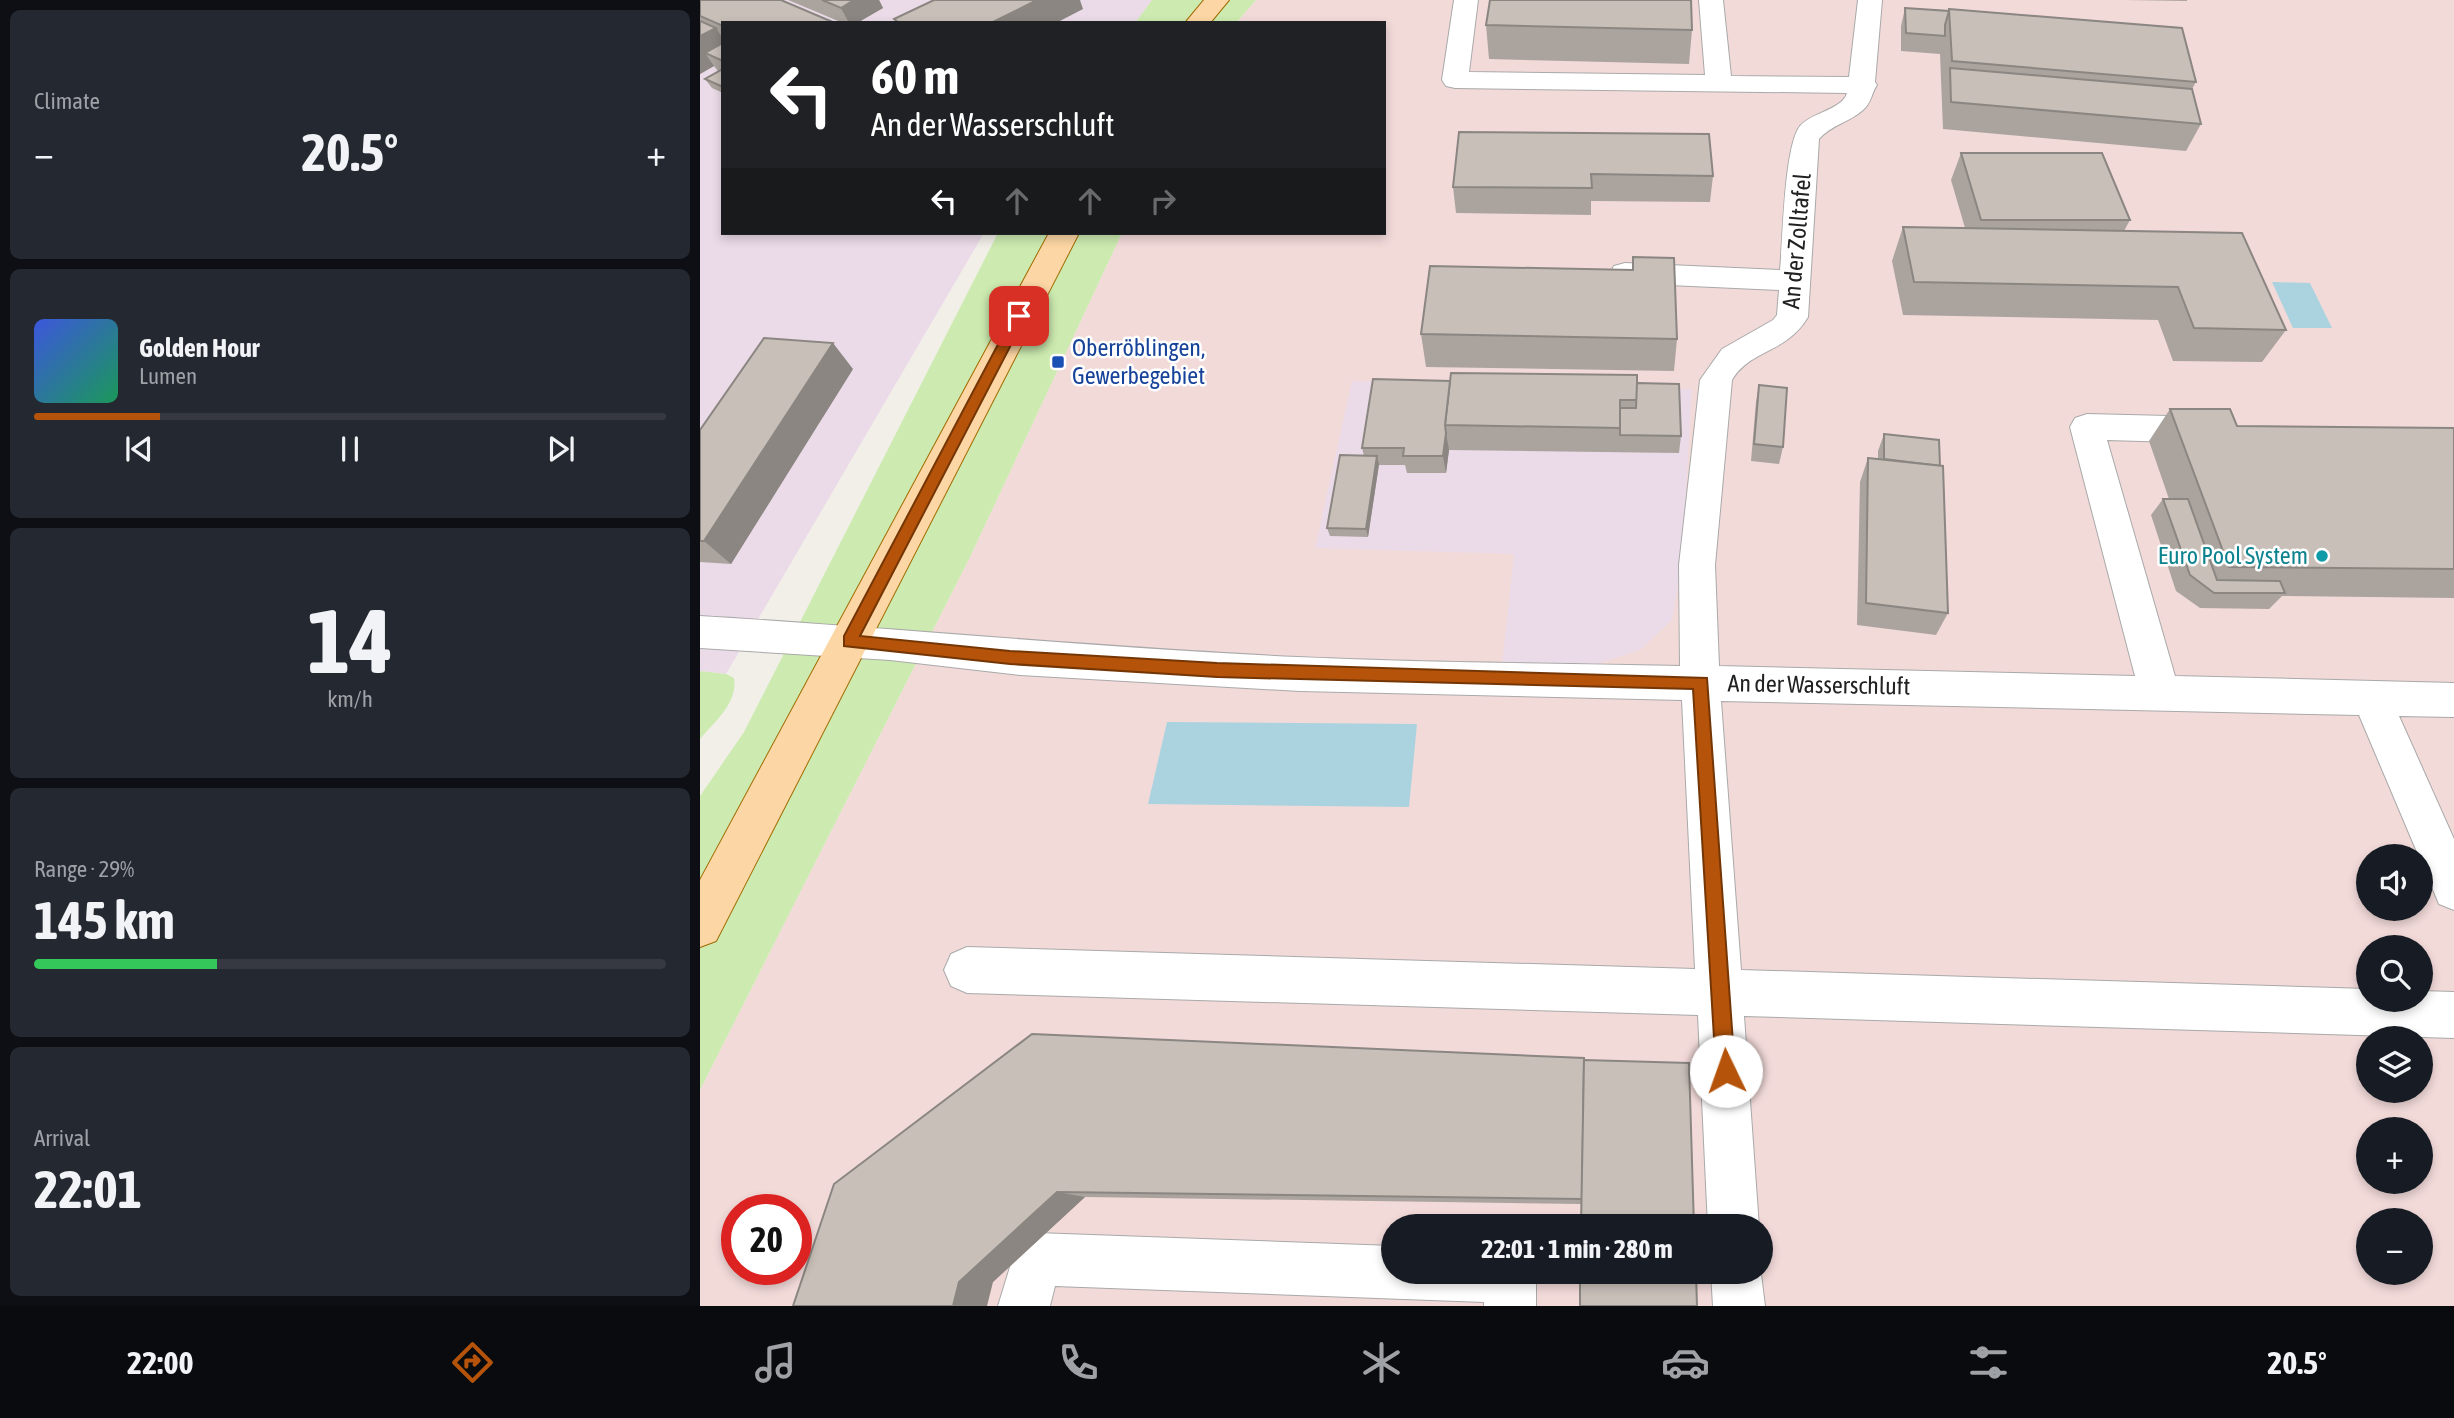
<!DOCTYPE html>
<html lang="en">
<head>
<meta charset="utf-8">
<style>
  body { margin:0; font-family:"Asap Condensed",sans-serif; background:#242831; color:#f1f3f6; height:100vh; display:flex; flex-direction:column; font-size:26px; white-space:nowrap }
  * { box-sizing:border-box; margin:0 }
  p { font-size:23px; color:#9ea1a6 }
  .icon { flex:none; width:38px; height:38px; fill:none; stroke:currentColor; stroke-width:2; stroke-linecap:round; stroke-linejoin:round }
  .map { position:relative; flex:1; overflow:hidden }
  .details { display:flex; flex-direction:column; gap:10px; padding:10px; background:#0d0f14; width:700px }
  .details>* { flex:none }
  .hud { position:absolute; left:21px; top:21px; width:665px; height:214px; border-radius:0px; box-shadow:0 4px 10px #0003; background:#202124; color:#fff; overflow:hidden }
  .buttons { position:absolute; left:1656px; top:844px; display:grid; gap:14px }
  .buttons a { display:grid; place-items:center; width:77px; height:77px; border-radius:50%; background:#171b24; box-shadow:0 4px 10px #0003; font-size:35px }
  .speed { position:absolute; left:21px; top:1194px; display:flex; gap:14px; font-size:35px; font-weight:700; text-align:center }
  .speed>* { display:grid; place-content:center; width:91px; height:91px; border-radius:50%; background:#171b24; box-shadow:0 4px 10px #0003; line-height:1 }
  .speed .limit { border:10px solid #d22; background:#fff; color:#111 }
  .pin { position:absolute; display:grid; place-items:center; width:60px; height:60px; color:#fff; margin:-30px; border-radius:14px; box-shadow:0 4px 10px #0006 }
  .me { position:absolute; width:77px; margin:-38px; rotate:357deg; stroke-linejoin:round; filter:drop-shadow(0 0 5px #0008) }
  .turn { display:flex; align-items:center; gap:24px; height:147px; padding:0 35px; font-size:32px }
  .turn .icon { width:91px; height:91px; stroke-width:2.5 }
  .turn b { display:block; font-size:49px; line-height:60px }
  .lanes { display:flex; align-items:center; height:66px; padding:0 35px; background:#0003; justify-content:center; gap:35px; direction:ltr }
  .lanes .off { opacity:.35 }
  .big { font-size:52px; font-weight:700; line-height:1.1 }
  .details .widget { flex:1; display:flex; flex-direction:column; justify-content:center; gap:10px; min-width:0; padding:0 24px; border-radius:10px; background:#242831 }
  .details .dial { align-items:center; gap:0 }
  .dial b { font-size:91px; line-height:1 }
  .song { display:flex; align-items:center; gap:21px }
  .cover { width:84px; height:84px; border-radius:10px; background:linear-gradient(135deg,hsl(230 70% 55%),hsl(150 70% 35%)) }
  .played { height:7px; border-radius:4px; background:linear-gradient(90deg,#b45309 20%,#363941 20%) }
  .keys { display:flex; justify-content:space-around; direction:ltr }
  .heat { display:flex; justify-content:space-between; align-items:center; font-size:38px; direction:ltr }
  .charge { height:10px; border-radius:5px; background:linear-gradient(90deg,#34c759 29%,#363941 0) }
  .trip { position:absolute; left:681px; top:1214px; width:392px; height:70px; border-radius:35px; background:#171b24; box-shadow:0 4px 10px #0003; font-weight:700; line-height:70px; text-align:center }
  .dock { display:flex; height:112px; justify-content:space-around; align-items:center; background:#090b0e; color:#9ea1a6 }
  .dock .icon { width:49px; height:49px }
  .dock .on { color:#b45309 }
  .dock b { font-size:32px; color:#f1f3f6 }
  main { display:flex; flex:1; min-height:0 }
  .map>svg:first-child { display:block }
  .commercial { fill:#f2dad9; fill-rule:evenodd }
  .industrial { fill:#ebdbe8 }
  .grass { fill:#cdebb0 }
  .water { fill:#aad3df }
  .lines { fill:none; stroke-linecap:round; stroke-linejoin:round }
  .minor-casing { stroke:#a9a9a9; stroke-width:2 }
  .major-casing { stroke:#a06b00; stroke-width:2 }
  .minor { fill:#fff; fill-rule:evenodd }
  .major { fill:#fcd6a4; fill-rule:evenodd }
  .wall { fill:#aba49e }
  .shaded-wall { fill:#8b8681 }
  .building { fill:#c7bfb8; stroke:#8b8681; stroke-width:2 }
  .route { fill:#b45309; stroke:#753606; stroke-width:2 }
  .transit-dot { fill:#1a4fb4; stroke:#fff; stroke-width:2.5 }
  .culture-dot { fill:#0f9aa8; stroke:#fff; stroke-width:2.5 }
  .labels { text-anchor:middle; stroke-width:5; stroke-linejoin:round; paint-order:stroke }
  .street-label { font-size:24px; fill:#222; stroke:#fff }
  .transit-label { font-size:24px; fill:#164399; stroke:#fff; text-anchor:start }
  .culture-label { font-size:24px; fill:#0d838f; stroke:#fff; text-anchor:end }
</style>
</head>
<body>
<main>
<section class="details">
<div class="widget"><p>Climate</p>
<div class="heat"><a>−</a><b class="big">20.5°</b><a>+</a></div>
</div>
<div class="widget">
<div class="song"><i class="cover"></i><div><b>Golden Hour</b><p>Lumen</p></div></div>
<div class="played"></div>
<div class="keys"><svg class="icon" aria-label="previous" viewBox="0 0 24 24"><path d="M18 5L8 12l10 7zM5 5v14"/></svg><svg class="icon" aria-label="pause" viewBox="0 0 24 24"><path d="M8 5v14M16 5v14"/></svg><svg class="icon" aria-label="next" viewBox="0 0 24 24"><path d="M6 5l10 7-10 7zM19 5v14"/></svg></div>
</div>
<div class="widget dial"><b>14</b><p>km/h</p></div>
<div class="widget"><p>Range · 29%</p><b class="big">145 km</b><div class="charge"></div></div>
<div class="widget"><p>Arrival</p><b class="big">22:01</b></div>
</section>
<div class="map">
<svg width="1754" height="1306" viewBox="0 0 1754 1306">
  <rect width="100%" height="100%" fill="#f2efe9"/>
  <path class="commercial" d="M 556,0 L 1754,0 L 1754,1306 L 0,1306 L 0,1090 L 270,557 L 422,233 L 684,233 L 684,23 L 536,23 ZM 1668,856 L 1720,856 L 1720,908 L 1668,908 ZM 1668,947 L 1720,947 L 1720,999 L 1668,999 ZM 1668,1038 L 1720,1038 L 1720,1090 L 1668,1090 ZM 1668,1129 L 1720,1129 L 1720,1181 L 1668,1181 ZM 37,1209 L 96,1209 L 96,1269 L 37,1269 ZM 1668,1220 L 1720,1220 L 1720,1272 L 1668,1272 ZM 693,1227 L 1060,1227 L 1060,1272 L 693,1272 Z"/>
  <g class="industrial">
    <path d="M 0,0 L 452,0 L 435,23 L 23,23 L 23,233 L 284,233 L 26,674 L 0,671 Z"/>
    <path d="M 652,381 L 992,389 L 982,560 L 972,620 L 940,650 L 897,664 L 802,665 L 814,554 L 615,548 Z"/>
  </g>
  <g class="grass">
    <path d="M 452,0 L 556,0 L 536,23 L 435,23 Z"/>
    <path d="M 298,233 L 422,233 L 270,557 L 0,1090 L 0,796 L 44,732 Z"/>
    <path d="M 0,671 L 26,674 L 34,678 C 38,703 15,721 0,739 Z"/>
  </g>
  <g class="water">
    <path d="M 1572,282 L 1610,283 L 1632,328 L 1593,328 Z"/>
    <path d="M 467,722 L 717,724 L 709,807 L 448,804 Z"/>
  </g>
  <g class="lines">
    <defs>
      <g id="minor">
        <path d="M 754,0 L 778,0 L 769,72 L 1005,75 L 999,0 L 1023,0 L 1031,76 L 1149,77 L 1158,0 L 1182,0 L 1175,82 L 1177,85 C 1171,94 1172,102 1163,110 C 1150,122 1131,125 1119,139 L 1108,317 C 1086,354 1050,349 1032,380 L 1015,565 L 1019,666 L 1435,676 L 1370,427 L 1375,418 L 1387,414 L 1510,417 L 1522,421 L 1527,430 L 1522,439 L 1510,443 L 1407,440 L 1475,676 L 1754,683 L 1754,717 L 1699,716 L 1754,839 L 1754,910 L 1739,904 L 1659,715 L 1021,701 L 1041,970 L 1668,989 L 1668,999 L 1720,999 L 1720,991 L 1754,992 L 1754,1038 L 1044,1016 L 1059,1227 L 1008,1227 L 998,1015 L 267,993 L 251,986 L 244,970 L 251,954 L 267,947 L 995,969 L 982,700 L 600,691 L 320,675 L 190,660 L 0,648 L 0,616 C 200,628 398,648 598,657 C 725,663 853,663 980,666 L 979,565 L 1000,380 L 1022,349 L 1073,320 L 1077,315 L 1079,290 L 925,283 L 914,280 L 910,273 L 914,266 L 925,263 L 1080,270 C 1083,240 1084,146 1100,126 C 1112,112 1142,110 1147,93 L 755,88 L 746,86 L 742,80 Z"/>
        <path d="M 336,1233 L 693,1246 L 693,1272 L 836,1272 L 836,1306 L 784,1306 L 784,1302 L 355,1286 L 350,1306 L 298,1306 L 318,1241 Z"/>
        <path d="M 1060,1266 L 1065,1306 L 1013,1306 L 1011,1272 L 1060,1272 Z"/>
      </g>
      <g id="major">
        <path d="M 504,0 L 529,0 L 510,23 L 485,23 Z"/>
        <path d="M 349,233 L 379,233 L 16,941 L 0,947 L 0,880 Z"/>
      </g>
    </defs>
    <use href="#minor" class="minor-casing"/>
    <use href="#major" class="major-casing"/>
    <use href="#minor" class="minor"/>
    <use href="#major" class="major"/>
  </g>
  <g class="wall">
    <path d="M 0,0 L 23,23 L 23,93 L 12,88 L 5,79 L 18,71 L 14,66 L 0,74 Z"/>
    <path d="M 88,0 L 179,0 L 183,8 L 157,23 L 143,23 Z"/>
    <path d="M 1425,0 L 1487,0 L 1487,1 Z"/>
    <path d="M 1205,8 L 1249,11 L 1496,82 L 1492,89 L 1501,124 L 1486,151 L 1243,129 L 1240,54 L 1201,51 L 1201,26 Z"/>
    <path d="M 786,25 L 992,30 L 989,64 L 789,59 Z"/>
    <path d="M 759,132 L 1013,176 L 1010,202 L 891,201 L 891,215 L 756,213 L 753,187 Z"/>
    <path d="M 1261,153 L 1430,220 L 1424,231 L 1586,330 L 1562,362 L 1473,361 L 1458,320 L 1203,315 L 1192,261 L 1203,227 L 1265,228 L 1251,180 Z"/>
    <path d="M 933,257 L 977,339 L 974,371 L 726,367 L 721,334 L 932,270 Z"/>
    <path d="M 153,369 L 31,564 L 0,562 L 0,430 Z"/>
    <path d="M 750,381 L 937,383 L 981,436 L 979,453 L 749,450 L 746,473 L 707,473 L 705,465 L 679,465 L 668,537 L 630,536 L 627,528 L 664,456 L 662,448 Z"/>
    <path d="M 1059,385 L 1083,447 L 1079,464 L 1051,461 L 1056,402 Z"/>
    <path d="M 1470,409 L 1537,426 L 1754,428 L 1754,598 L 1582,596 L 1569,609 L 1500,608 L 1476,591 L 1451,515 L 1463,499 L 1469,499 L 1449,441 Z"/>
    <path d="M 1184,434 L 1240,466 L 1248,613 L 1236,635 L 1157,625 L 1160,482 L 1168,458 L 1178,459 L 1178,451 Z"/>
    <path d="M 884,1060 L 881,1204 L 385,1197 L 293,1282 L 134,1184 Z"/>
  </g>
  <g class="shaded-wall">
    <path d="M 154,0 L 179,0 L 183,8 L 157,23 L 149,23 L 141,8 Z"/>
    <path d="M 337,0 L 380,0 L 383,9 L 356,23 L 291,23 Z"/>
    <path d="M 16,28 L 23,39 L 23,61 L 5,53 L 14,66 L 0,74 L 0,36 Z"/>
    <path d="M 133,343 L 153,369 L 31,564 L 4,541 Z"/>
    <path d="M 746,433 L 749,450 L 746,473 L 743,456 Z"/>
    <path d="M 677,456 L 679,464 L 668,537 L 666,529 Z"/>
    <path d="M 357,1192 L 385,1197 L 293,1282 L 287,1306 L 253,1306 L 259,1282 Z"/>
  </g>
  <g class="building">
    <path d="M 0,0 L 81,0 L 135,23 L 23,23 L 23,26 L 0,16 Z"/>
    <path d="M 122,0 L 154,0 L 141,8 Z"/>
    <path d="M 234,0 L 337,0 L 291,23 L 199,23 L 194,19 Z"/>
    <path d="M 790,0 L 991,0 L 992,30 L 786,25 Z"/>
    <path d="M 1205,8 L 1249,11 L 1245,25 L 1245,36 L 1206,33 Z"/>
    <path d="M 1249,9 L 1482,28 L 1496,82 L 1252,61 Z"/>
    <path d="M 0,21 L 16,28 L 0,36 Z"/>
    <path d="M 23,43 L 23,61 L 5,53 Z"/>
    <path d="M 1250,68 L 1492,89 L 1501,124 L 1251,102 Z"/>
    <path d="M 23,69 L 23,87 L 5,79 Z"/>
    <path d="M 759,132 L 1009,134 L 1013,176 L 891,174 L 892,188 L 753,187 Z"/>
    <path d="M 1261,153 L 1402,153 L 1430,220 L 1281,220 Z"/>
    <path d="M 1203,227 L 1542,233 L 1586,330 L 1494,328 L 1478,287 L 1214,282 Z"/>
    <path d="M 933,257 L 974,258 L 977,339 L 721,334 L 730,266 L 933,270 Z"/>
    <path d="M 64,338 L 133,343 L 4,541 L 0,541 L 0,430 Z"/>
    <path d="M 751,373 L 937,375 L 937,400 L 920,400 L 920,428 L 745,425 Z"/>
    <path d="M 673,379 L 750,381 L 745,425 L 746,433 L 743,456 L 703,456 L 704,448 L 662,448 Z"/>
    <path d="M 937,383 L 979,384 L 981,436 L 920,435 L 920,408 L 936,408 Z"/>
    <path d="M 1059,385 L 1087,388 L 1083,447 L 1054,444 Z"/>
    <path d="M 1470,409 L 1530,409 L 1537,426 L 1754,428 L 1754,569 L 1529,567 Z"/>
    <path d="M 1184,434 L 1239,440 L 1240,466 L 1184,459 Z"/>
    <path d="M 640,455 L 677,456 L 666,529 L 627,528 Z"/>
    <path d="M 1168,458 L 1243,466 L 1248,613 L 1166,603 Z"/>
    <path d="M 1463,499 L 1488,499 L 1517,580 L 1580,581 L 1585,593 L 1514,593 L 1490,575 Z"/>
    <path d="M 332,1034 L 884,1058 L 882,1199 L 357,1192 L 259,1282 L 253,1306 L 93,1306 L 134,1184 Z"/>
    <path d="M 884,1060 L 989,1063 L 994,1227 L 881,1227 Z"/>
    <path d="M 880,1272 L 996,1272 L 997,1306 L 880,1306 Z"/>
  </g>
  <path class="route" d="M 319,312 L 326,316 L 160,636 L 310,651 L 517,663 L 1007,678 L 1035,1071 L 1032,1078 L 1026,1081 L 1019,1078 L 1016,1071 L 993,689 L 517,677 L 310,664 L 144,646 L 144,636 L 313,316 Z"/>
  <rect class="transit-dot" x="351" y="355" width="14" height="14" rx="3.5"/>
  <circle class="culture-dot" cx="1622" cy="556" r="7"/>
  <g class="labels">
    <g class="street-label">
      <text transform="translate(1097 241) rotate(-85)" y="8">An der Zolltafel</text>
      <text transform="translate(1119 685) rotate(1)" y="8">An der Wasserschluft</text>
    </g>
    <g class="transit-label">
      <text x="372" y="356">Oberröblingen,<tspan x="372" dy="28">Gewerbegebiet</tspan></text>
    </g>
    <g class="culture-label">
      <text x="1608" y="564">Euro Pool System</text>
    </g>
  </g>
</svg>
<div class="buttons">
<a><svg class="icon" aria-label="sound" viewBox="0 0 24 24"><path d="M4 9h4l5-4v14l-5-4H4zM17 9q2 3 0 6"/></svg></a>
<a><svg class="icon" aria-label="search" viewBox="0 0 24 24"><circle cx="10" cy="10" r="6"/><path d="M15 15l6 6"/></svg></a>
<a><svg class="icon" aria-label="layers" viewBox="0 0 24 24"><path d="M12 4l9 5-9 5-9-5zM3 14l9 5 9-5"/></svg></a>
<a>+</a>
<a>−</a>
</div>
<div class="speed"><div class="limit">20</div></div>
<div class="pin" style="left:319px;top:316px;background:#d93025"><svg class="icon" aria-label="arrive" viewBox="0 0 24 24"><path d="M6 21V4h12l-3 4 3 4H6"/></svg></div>
<svg class="me" style="left:1026px;top:1071px" viewBox="-20 -20 40 40"><circle r="19" fill="#fff"/><path d="M0-13L10 11 0 6-10 11z" fill="#b45309"/></svg>
<div class="trip">22:01 · 1 min · 280 m</div>
<div class="hud">
<div class="turn"><svg class="icon" aria-label="left" viewBox="0 0 24 24"><path d="M17 20v-9H6M10 6l-5 5 5 5"/></svg><div><b>60 m</b>An der Wasserschluft</div></div>
<div class="lanes"><svg class="icon" aria-label="left" viewBox="0 0 24 24"><path d="M17 20v-9H6M10 6l-5 5 5 5"/></svg><svg class="icon off" aria-label="ahead" viewBox="0 0 24 24"><path d="M12 20V5M6 11l6-6 6 6"/></svg><svg class="icon off" aria-label="ahead" viewBox="0 0 24 24"><path d="M12 20V5M6 11l6-6 6 6"/></svg><svg class="icon off" aria-label="right" viewBox="0 0 24 24"><path d="M7 20v-9h11M14 6l5 5-5 5"/></svg></div>
</div>
</div>
</main>
<nav class="dock">
<b>22:00</b>
<svg class="icon on" aria-label="directions" viewBox="0 0 24 24"><path d="M12 3l9 9-9 9-9-9zM9 14v-3h6M13 9l2 2-2 2"/></svg>
<svg class="icon" aria-label="music" viewBox="0 0 24 24"><path d="M9 18V5l10-2v13"/><circle cx="6" cy="18" r="3"/><circle cx="16" cy="16" r="3"/></svg>
<svg class="icon" aria-label="phone" viewBox="0 0 24 24"><path d="M5 4h4l2 5-3 2q2 4 5 5l2-3 5 2v4C11 20 4 13 5 4z"/></svg>
<svg class="icon" aria-label="climate" viewBox="0 0 24 24"><path d="M12 3v18M4 7l16 10M4 17L20 7"/></svg>
<svg class="icon" aria-label="car" viewBox="0 0 24 24"><path d="M5 17H2v-5l4-1 3-4h7l3 4 3 1v5h-3M9 17h6M6 11h13"/><circle cx="7" cy="17" r="2"/><circle cx="17" cy="17" r="2"/></svg>
<svg class="icon" aria-label="filters" viewBox="0 0 24 24"><path d="M4 7h16M4 17h16"/><circle cx="9" cy="7" r="2"/><circle cx="15" cy="17" r="2"/></svg>
<b>20.5°</b>
</nav>
</body>
</html>
